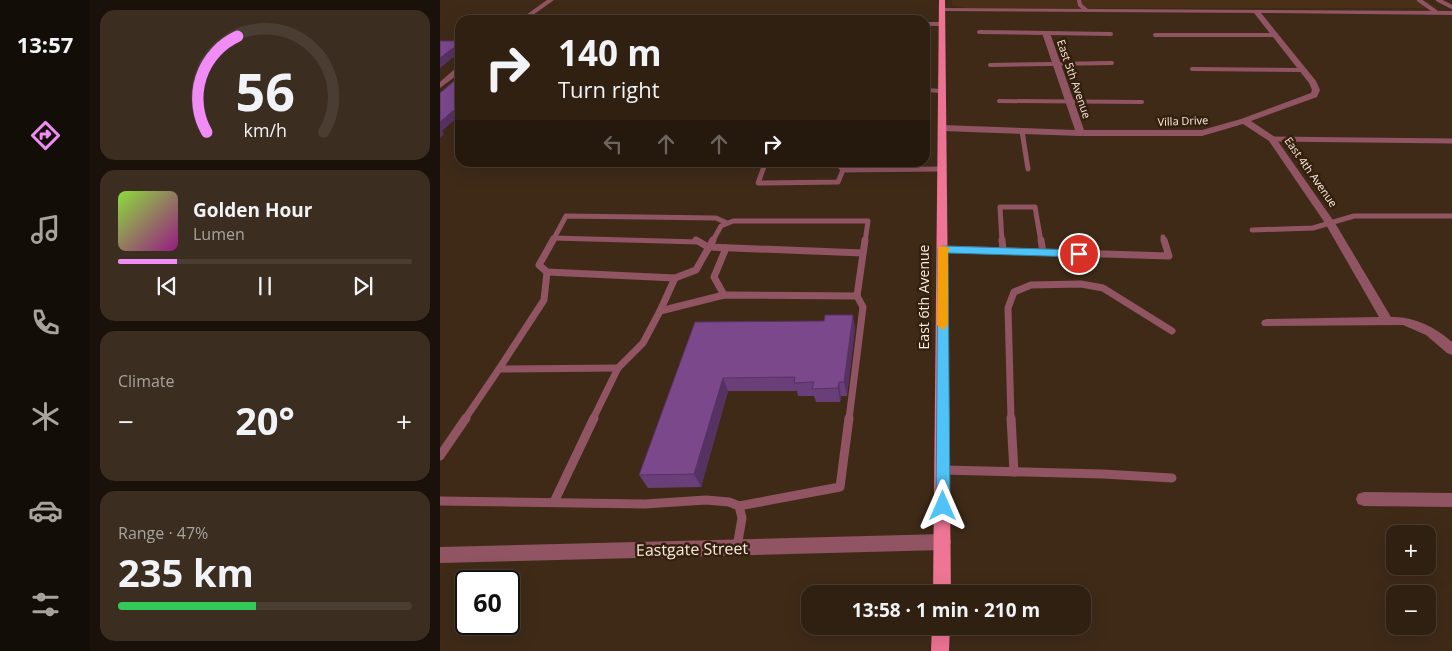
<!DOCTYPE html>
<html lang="en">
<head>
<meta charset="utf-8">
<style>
  body { margin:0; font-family:"Open Sans",sans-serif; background:#3b2d20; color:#f1f3f6; height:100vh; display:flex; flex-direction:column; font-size:19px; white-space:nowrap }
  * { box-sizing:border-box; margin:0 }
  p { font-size:16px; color:#a7a39f }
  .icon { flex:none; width:28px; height:28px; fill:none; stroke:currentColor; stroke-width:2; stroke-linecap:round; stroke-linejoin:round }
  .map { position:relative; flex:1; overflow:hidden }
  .panel { display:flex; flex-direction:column; gap:10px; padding:10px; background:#1a120a; width:350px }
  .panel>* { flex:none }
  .banner { position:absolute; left:15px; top:15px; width:475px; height:152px; border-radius:15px; box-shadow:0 5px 20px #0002,0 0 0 1px #4a3e32; background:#2f2012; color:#f1f3f6; overflow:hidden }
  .fabs { position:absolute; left:946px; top:525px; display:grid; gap:10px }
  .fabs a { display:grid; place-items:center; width:50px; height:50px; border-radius:10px; background:#2f2012; box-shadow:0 5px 20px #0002,0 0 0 1px #4a3e32; font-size:25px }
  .speed { position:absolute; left:15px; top:570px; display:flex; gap:10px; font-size:25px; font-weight:700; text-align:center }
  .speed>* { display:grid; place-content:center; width:65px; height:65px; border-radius:50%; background:#2f2012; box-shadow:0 5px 20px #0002,0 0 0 1px #4a3e32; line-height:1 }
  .speed .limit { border:2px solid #111; border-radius:8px; background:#fff; color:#111 }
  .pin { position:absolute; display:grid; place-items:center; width:42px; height:42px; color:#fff; margin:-21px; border:2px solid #fff; border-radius:50%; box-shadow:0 1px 5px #0007 }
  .me { position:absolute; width:55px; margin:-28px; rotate:0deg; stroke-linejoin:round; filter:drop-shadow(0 0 4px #0008) }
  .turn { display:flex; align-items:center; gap:18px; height:105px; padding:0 20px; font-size:22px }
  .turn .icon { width:65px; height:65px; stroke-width:2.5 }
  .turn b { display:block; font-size:35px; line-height:42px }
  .lanes { display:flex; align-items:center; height:48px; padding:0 20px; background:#0003; justify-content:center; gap:25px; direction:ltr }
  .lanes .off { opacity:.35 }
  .big { font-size:38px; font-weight:700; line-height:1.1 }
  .panel .card { flex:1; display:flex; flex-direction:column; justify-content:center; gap:8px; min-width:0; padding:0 18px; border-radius:15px; background:#3b2d20 }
  .panel .dial { align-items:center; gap:0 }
  .dial svg { height:130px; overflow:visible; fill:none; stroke:#4a3e32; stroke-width:7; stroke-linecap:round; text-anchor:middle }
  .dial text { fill:#f1f3f6; stroke:none }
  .song { display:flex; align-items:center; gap:15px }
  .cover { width:60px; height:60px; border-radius:8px; background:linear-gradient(135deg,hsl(90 70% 55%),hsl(310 70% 35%)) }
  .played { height:5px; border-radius:2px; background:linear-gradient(90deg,#f18bf5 20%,#4a3e32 20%) }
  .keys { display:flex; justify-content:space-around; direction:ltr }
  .heat { display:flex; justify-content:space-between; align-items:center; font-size:28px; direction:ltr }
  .charge { height:8px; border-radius:4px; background:linear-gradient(90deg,#34c759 47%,#4a3e32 0) }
  .trip { position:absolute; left:361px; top:585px; width:290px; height:50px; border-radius:15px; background:#2f2012; box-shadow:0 5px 20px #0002,0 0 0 1px #4a3e32; font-weight:700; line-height:50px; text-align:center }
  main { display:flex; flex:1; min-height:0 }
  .menu { display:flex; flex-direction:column; width:90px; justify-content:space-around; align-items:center; background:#130d07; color:#a7a39f }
  .menu .icon { width:35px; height:35px }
  .menu .current { color:#f18bf5 }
  .menu b { font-size:22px; color:#f1f3f6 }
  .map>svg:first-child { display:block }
  .built { fill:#4a2f18 }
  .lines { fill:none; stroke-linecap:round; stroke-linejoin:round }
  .service-far3 { stroke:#905462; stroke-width:4 }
  .service-far2 { stroke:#905462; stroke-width:5 }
  .service-far1 { stroke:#905462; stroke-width:7 }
  .service { stroke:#905462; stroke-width:9 }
  .minor { fill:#905462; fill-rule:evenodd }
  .primary { fill:#ee7594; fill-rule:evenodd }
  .wall { fill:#6a3e78 }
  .shaded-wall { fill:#563262 }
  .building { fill:#7b488c; stroke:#563262 }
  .route { fill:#4fc3f7; stroke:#337fa1 }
  .slow { fill:#f59e0b }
  .labels { text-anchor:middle; stroke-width:5; stroke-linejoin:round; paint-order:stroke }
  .far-street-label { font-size:11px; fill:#faece1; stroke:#35200e }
  .street-label { font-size:14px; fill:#faece1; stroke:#35200e }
  .near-street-label { font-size:16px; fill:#faece1; stroke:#35200e }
</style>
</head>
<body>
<main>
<nav class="menu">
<b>13:57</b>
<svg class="icon current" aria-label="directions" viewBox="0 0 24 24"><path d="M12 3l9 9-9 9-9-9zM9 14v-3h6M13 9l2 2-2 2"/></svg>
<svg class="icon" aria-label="music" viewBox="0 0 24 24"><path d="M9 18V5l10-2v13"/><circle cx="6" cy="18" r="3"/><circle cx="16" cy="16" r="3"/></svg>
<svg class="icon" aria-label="phone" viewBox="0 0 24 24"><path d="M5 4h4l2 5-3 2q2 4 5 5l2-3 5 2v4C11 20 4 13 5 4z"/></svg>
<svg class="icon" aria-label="climate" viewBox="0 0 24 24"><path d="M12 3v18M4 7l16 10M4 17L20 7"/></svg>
<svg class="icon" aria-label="car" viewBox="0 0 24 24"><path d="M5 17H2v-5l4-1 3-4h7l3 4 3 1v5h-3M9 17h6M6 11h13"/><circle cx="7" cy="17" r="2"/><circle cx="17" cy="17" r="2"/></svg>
<svg class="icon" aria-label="filters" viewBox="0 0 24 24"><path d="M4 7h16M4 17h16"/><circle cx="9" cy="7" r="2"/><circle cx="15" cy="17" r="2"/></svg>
</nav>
<section class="panel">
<div class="card dial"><svg viewBox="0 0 100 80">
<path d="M14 69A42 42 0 1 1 86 69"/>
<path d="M14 69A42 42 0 0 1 33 10" stroke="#f18bf5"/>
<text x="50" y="56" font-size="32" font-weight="700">56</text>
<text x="50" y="72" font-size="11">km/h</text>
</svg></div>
<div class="card">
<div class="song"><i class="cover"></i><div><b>Golden Hour</b><p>Lumen</p></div></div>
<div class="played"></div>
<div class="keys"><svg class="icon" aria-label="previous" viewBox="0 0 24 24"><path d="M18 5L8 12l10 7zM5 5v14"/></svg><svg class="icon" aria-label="pause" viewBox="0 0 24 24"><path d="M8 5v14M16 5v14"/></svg><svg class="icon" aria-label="next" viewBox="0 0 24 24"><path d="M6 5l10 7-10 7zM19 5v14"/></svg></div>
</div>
<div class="card"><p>Climate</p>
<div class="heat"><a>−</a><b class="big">20°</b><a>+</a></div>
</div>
<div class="card"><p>Range · 47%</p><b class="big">235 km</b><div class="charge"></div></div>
</section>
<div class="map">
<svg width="1012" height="651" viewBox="0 0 1012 651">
  <rect width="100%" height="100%" fill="#3f2a18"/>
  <path class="built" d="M 512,0 L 985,0 L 997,8 L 527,8 L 514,6 L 512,5 Z"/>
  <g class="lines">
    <g class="service-far3">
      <path d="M 639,0 L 640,5 L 646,10"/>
      <path d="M 979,0 L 996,12"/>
      <path d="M 998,0 L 1012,7"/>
      <path d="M 485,24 L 502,24"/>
      <path d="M 539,32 L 671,34"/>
      <path d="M 715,35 L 836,35"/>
      <path d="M 550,65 L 672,63"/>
      <path d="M 752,69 L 864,70"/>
      <path d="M 485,90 L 502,91"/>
      <path d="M 559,101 L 702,102"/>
    </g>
    <g class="service-far2">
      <path d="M 582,131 L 588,169"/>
      <path d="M 832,139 L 1012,141"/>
      <path d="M 325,164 L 398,164 L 403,170 L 398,182 L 318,183 Z"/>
      <path d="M 403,170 L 502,169"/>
      <path d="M 812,230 L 873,228 L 914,216 L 1012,216"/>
      <path d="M 723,237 L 724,242"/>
      <path d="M 113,238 L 259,242"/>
      <path d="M 112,242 L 126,216 L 276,218 L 287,223"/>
      <path d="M 272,242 L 281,226 L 293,221 L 428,221 L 425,242"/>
      <path d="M 562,242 L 560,207 L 595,207 L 601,242"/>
    </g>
    <g class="service-far1">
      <path d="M 113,240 L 99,265 L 107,272 L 235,278"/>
      <path d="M 256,240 L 268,247 L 423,253"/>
      <path d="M 562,240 L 563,251"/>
      <path d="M 601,240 L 603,252"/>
      <path d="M 503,249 L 729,256 L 724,240"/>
      <path d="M 284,295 L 274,277 L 286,248"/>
      <path d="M 220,311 L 235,278 L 256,270 L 273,240"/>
      <path d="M 59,369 L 104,300 L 107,272"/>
      <path d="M 25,419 L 59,369 L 178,368"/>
      <path d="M 153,419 L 178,368 L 203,343 L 220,311 L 284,295 L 417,296"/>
      <path d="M 409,419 L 423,307 L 417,296 L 425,240"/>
      <path d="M 571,419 L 568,308 L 574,292 L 591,285 L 641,284 L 663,288 L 732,331"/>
    </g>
    <g class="service">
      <path d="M 571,418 L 574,472"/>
      <path d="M 0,456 L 26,418"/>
      <path d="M 503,470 L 663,474 L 732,478"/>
      <path d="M 0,501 L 205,504 L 266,500 L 289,502 L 299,506 L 302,518 L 297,547"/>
      <path d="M 114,502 L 154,418"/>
      <path d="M 299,506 L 400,487 L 409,418"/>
    </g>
    <g class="minor">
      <path d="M 107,0 L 114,0 L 86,20 L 79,20 Z"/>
      <path d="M 500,8 L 1012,11 L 1012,15 L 821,13 L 876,81 L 880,90 L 877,97 L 811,121 L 835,137 L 895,223 L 951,317 C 974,316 995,327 1012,342 L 1012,355 L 1007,353 L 986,335 L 963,325 L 823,326 L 821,323 L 823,320 L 827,319 L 939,317 L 885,223 L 829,141 L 803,124 L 762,136 L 640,136 L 502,131 L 498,128 L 502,125 L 635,130 L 602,33 L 606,31 L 610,33 L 644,130 L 762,130 L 801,119 L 871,93 L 872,90 L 869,83 L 814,13 L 502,11 L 499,9 Z"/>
      <path d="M 17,67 L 20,67 L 20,73 L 0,88 L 0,82 Z"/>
      <path d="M 924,492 L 1012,493 L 1012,507 L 924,506 L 918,504 L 916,499 L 918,494 Z"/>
      <path d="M 503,534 L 509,536 L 511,542 L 509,548 L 503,550 L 0,563 L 0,547 Z"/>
    </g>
    <g class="primary">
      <path d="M 499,0 L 505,0 L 511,594 L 493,594 Z"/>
      <path d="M 492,626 L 510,626 L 509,651 L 491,651 Z"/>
    </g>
  </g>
  <path class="wall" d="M 255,322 L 415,328 L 407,396 L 401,396 L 400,402 L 376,402 L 374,396 L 358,396 L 357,391 L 288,391 L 261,487 L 208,488 L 199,475 Z"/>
  <g class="shaded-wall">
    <path d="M 20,43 L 20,52 L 0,68 L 0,58 Z"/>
    <path d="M 20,105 L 20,115 L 2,131 L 4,134 L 0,138 L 0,122 Z"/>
    <path d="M 413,315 L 415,328 L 407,396 L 404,382 Z"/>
    <path d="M 283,378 L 288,391 L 261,487 L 254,474 Z"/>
    <path d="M 399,382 L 401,396 L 400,402 L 398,388 Z"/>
  </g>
  <g class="building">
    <path d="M 0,41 L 20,41 L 20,43 L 0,58 Z"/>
    <path d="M 20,76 L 20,105 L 0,122 L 0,93 Z"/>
    <path d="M 385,315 L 413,315 L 404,382 L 399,382 L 398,388 L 372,389 L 374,382 L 354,383 L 355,377 L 283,378 L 254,474 L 199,475 L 255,322 L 384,321 Z"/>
  </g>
  <path class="route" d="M 503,246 L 639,250 L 644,254 L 639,257 L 508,253 L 510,506 L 508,511 L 503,513 L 498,511 L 496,506 L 498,249 Z"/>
  <path class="slow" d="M 505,246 L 510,249 L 508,252 L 508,325 L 503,330 L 497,325 L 498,249 L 499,247 Z"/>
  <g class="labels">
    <g class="far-street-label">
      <text transform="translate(634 79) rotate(71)" y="4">East 5th Avenue</text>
      <text transform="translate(743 121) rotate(-2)" y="4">Villa Drive</text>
      <text transform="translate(871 172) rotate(55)" y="4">East 4th Avenue</text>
    </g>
    <g class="street-label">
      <text transform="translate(484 297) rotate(-90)" y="5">East 6th Avenue</text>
    </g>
    <g class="near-street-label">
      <text transform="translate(252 549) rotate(-1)" y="6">Eastgate Street</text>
    </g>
  </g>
</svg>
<div class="fabs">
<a>+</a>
<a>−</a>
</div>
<div class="speed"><div class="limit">60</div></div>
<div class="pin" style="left:639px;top:254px;background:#d93025"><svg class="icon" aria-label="arrive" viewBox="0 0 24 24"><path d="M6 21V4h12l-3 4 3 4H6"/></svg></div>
<svg class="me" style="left:503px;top:506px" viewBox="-20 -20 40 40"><path d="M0-17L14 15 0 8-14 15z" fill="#4fc3f7" stroke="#fff" stroke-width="4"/></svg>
<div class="trip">13:58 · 1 min · 210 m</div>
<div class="banner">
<div class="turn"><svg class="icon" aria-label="right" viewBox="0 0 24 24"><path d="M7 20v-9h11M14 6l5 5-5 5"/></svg><div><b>140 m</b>Turn right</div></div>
<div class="lanes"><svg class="icon off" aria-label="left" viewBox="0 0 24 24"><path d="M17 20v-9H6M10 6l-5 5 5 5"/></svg><svg class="icon off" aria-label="ahead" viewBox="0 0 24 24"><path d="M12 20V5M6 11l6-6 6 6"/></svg><svg class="icon off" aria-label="ahead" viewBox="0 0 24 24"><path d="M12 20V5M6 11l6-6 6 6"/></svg><svg class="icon" aria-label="right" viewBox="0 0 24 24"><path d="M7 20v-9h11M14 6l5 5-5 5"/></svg></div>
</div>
</div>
</main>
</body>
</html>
